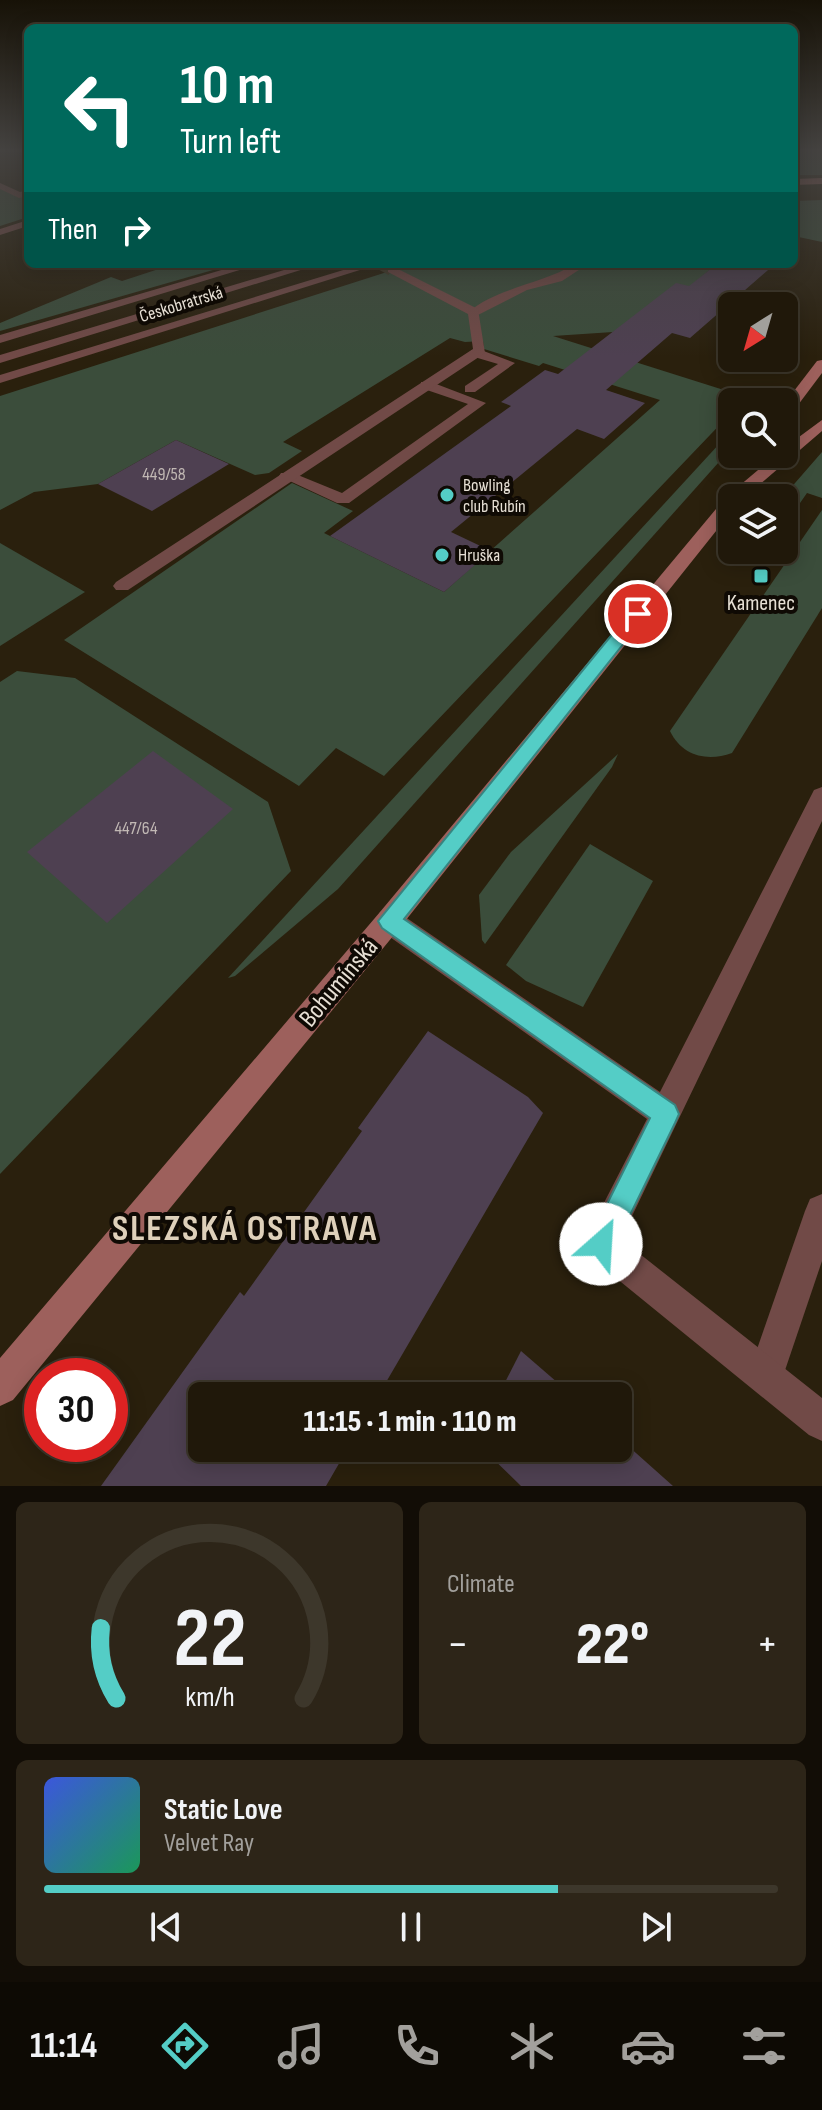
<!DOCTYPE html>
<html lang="en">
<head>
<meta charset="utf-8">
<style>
  body { margin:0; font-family:"Sofia Sans Condensed",sans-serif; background:#2d2518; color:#f1f3f6; height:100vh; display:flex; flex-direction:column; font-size:30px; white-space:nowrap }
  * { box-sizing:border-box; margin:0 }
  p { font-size:26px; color:#a2a09c }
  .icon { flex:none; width:44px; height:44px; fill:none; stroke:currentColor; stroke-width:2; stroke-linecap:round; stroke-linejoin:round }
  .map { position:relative; height:1486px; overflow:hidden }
  .sheet { display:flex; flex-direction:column; gap:16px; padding:16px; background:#120d06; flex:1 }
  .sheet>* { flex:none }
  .banner { position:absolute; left:24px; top:24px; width:774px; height:244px; border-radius:12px; box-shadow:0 4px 20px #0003,0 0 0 2px #3d372b; background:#00695c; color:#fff; overflow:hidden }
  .needle { width:52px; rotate:217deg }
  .tools { position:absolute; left:718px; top:292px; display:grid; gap:16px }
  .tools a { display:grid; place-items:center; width:80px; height:80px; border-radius:12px; background:#20180a; box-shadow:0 4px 20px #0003,0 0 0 2px #3d372b; font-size:40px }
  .speed { position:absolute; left:24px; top:1358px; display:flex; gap:16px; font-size:40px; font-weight:700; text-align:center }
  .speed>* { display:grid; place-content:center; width:104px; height:104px; border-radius:50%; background:#20180a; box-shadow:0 4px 20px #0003,0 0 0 2px #3d372b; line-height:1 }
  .speed .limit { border:12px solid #d22; background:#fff; color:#111 }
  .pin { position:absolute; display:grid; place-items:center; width:68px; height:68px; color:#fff; margin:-34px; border:4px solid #fff; border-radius:50%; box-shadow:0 2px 8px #0007 }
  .me { position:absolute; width:88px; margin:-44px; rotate:26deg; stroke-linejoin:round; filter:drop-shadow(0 0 6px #0008) }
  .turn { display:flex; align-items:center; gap:28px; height:168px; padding:0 24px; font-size:36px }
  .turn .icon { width:104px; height:104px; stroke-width:2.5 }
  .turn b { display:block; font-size:56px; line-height:68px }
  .then { display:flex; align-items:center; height:76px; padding:0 24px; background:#0003; gap:16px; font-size:30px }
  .big { font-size:60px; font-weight:800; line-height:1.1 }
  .sheet .card { flex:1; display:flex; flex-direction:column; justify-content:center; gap:12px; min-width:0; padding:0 28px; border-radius:12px; background:#2d2518 }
  .sheet .dial { align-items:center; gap:0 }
  .dial svg { height:208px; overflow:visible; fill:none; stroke:#3d372b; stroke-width:7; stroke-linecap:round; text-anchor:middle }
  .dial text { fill:#f1f3f6; stroke:none }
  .song { display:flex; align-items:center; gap:24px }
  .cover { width:96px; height:96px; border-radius:12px; background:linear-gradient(135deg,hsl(230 70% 55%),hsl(150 70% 35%)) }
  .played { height:8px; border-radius:4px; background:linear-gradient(90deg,#54cdc6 70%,#3d372b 70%) }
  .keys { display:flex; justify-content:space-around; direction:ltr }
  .heat { display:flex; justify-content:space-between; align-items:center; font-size:44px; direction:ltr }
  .sheet .tiles { flex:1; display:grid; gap:16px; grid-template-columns:1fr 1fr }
  .card:last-child { grid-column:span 2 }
  .trip { position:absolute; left:188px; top:1382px; width:444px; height:80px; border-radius:12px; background:#20180a; box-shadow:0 4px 20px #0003,0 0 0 2px #3d372b; font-weight:800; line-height:80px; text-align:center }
  .dock { display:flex; height:128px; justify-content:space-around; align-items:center; background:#0d0a04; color:#a2a09c }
  .dock .icon { width:56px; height:56px }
  .dock .active { color:#54cdc6 }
  .dock b { font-size:36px; color:#f1f3f6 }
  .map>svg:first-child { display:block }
  .green { fill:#3b4d3b }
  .building { fill:#4e4051 }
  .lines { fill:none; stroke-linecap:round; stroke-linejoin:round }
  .minor-tunnel { stroke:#463d2b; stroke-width:12; stroke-dasharray:12 6; stroke-linecap:butt }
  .service { fill:#714a47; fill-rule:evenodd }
  .minor { fill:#714a47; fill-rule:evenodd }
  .tertiary { fill:#714a47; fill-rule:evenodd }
  .secondary { fill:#9d605c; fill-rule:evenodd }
  .route { fill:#54cdc6; stroke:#378581; stroke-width:2 }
  .poi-dot { fill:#54cdc6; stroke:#0f0a04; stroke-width:3 }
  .labels { text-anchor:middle; stroke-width:8; stroke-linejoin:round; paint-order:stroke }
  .far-street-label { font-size:18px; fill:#e7e0d5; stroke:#0f0a04 }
  .number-label { font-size:18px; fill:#c1b8b4 }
  .far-poi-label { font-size:18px; fill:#e7e0d5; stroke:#0f0a04; text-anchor:start }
  .poi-label { font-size:22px; fill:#e7e0d5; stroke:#0f0a04 }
  .near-street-label { font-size:26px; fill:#e7e0d5; stroke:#0f0a04 }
  .near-district-label { font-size:36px; font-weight:bold; letter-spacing:2px; fill:#ded0ba; stroke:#0f0a04 }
</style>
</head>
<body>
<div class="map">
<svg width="822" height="1486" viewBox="0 0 822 1486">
  <rect width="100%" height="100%" fill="#2a200d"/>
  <g class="green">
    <rect x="794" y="149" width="28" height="26"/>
    <path d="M 0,186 L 23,197 L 28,196 L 28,217 L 0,226 Z"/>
    <path d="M 822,200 L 822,242 L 794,236 L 794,201 Z"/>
    <path d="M 174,264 L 234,264 L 0,331 L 0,323 L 111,277 L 122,281 Z"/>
    <path d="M 412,264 L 717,264 L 689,287 L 613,332 L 553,336 L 746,397 L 742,402 L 732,402 L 732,412 L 384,776 L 336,748 L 299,786 L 64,640 L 292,483 L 353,511 L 324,533 L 444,592 L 660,400 L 543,363 L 539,366 L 484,349 L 483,341 L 465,342 L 450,338 L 283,442 L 302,451 L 269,473 L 255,475 L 176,440 L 98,484 L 34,492 L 0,510 L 0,396 Z"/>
    <path d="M 732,430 L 732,446 L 727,453 L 338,889 L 235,976 L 228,978 Z"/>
    <path d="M 822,452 L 822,498 L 807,493 L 784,526 L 782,498 Z"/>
    <path d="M 822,510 L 822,608 L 732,753 C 707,762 682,756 670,731 Z"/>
    <path d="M 0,543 L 85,592 L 0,646 Z"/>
    <path d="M 17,671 L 75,678 L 268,802 L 291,871 L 0,1174 L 0,682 Z"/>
    <path d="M 618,754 L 612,767 L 485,944 L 482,940 L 479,895 L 511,852 Z"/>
    <path d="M 590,844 L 653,881 L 583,1007 L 526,981 L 506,965 Z"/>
  </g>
  <g class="building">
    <path d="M 717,264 L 775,264 L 690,338 L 672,333 L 606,390 L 645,403 L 604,439 L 577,429 L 451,532 L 491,551 L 444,592 L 330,536 L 511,406 L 501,402 L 545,370 L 558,374 L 676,283 L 689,286 Z"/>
    <path d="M 176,440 L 229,464 L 152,511 L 98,484 Z"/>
    <path d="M 153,751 L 233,809 L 107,923 L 27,852 Z"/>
    <path d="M 428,1031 L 528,1097 L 543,1113 L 378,1396 L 202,1396 L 202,1448 L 348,1448 L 326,1486 L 101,1486 L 240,1292 L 244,1296 L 362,1131 L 358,1128 Z"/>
    <path d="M 521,1351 L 558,1383 L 573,1396 L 498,1396 Z"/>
    <path d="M 618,1437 L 673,1486 L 521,1486 L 482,1448 L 618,1448 Z"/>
  </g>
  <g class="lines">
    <path class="minor-tunnel" d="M 381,264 L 392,270"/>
    <g class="service">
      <path d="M 575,264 L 588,264 L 562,281 L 527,290 L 478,315 L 468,312 C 499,287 542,284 575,264 Z"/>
      <path d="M 471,350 L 481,350 L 515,363 L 475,392 L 465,392 L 465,386 L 498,364 L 471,356 Z"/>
      <path d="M 421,382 L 431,382 L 486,403 L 349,503 L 337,503 L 279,476 L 281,473 L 293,473 L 342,493 L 468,404 L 421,388 Z"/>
      <path d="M 822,1194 L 822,1261 L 779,1388 L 766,1393 L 753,1388 L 748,1375 L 805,1211 L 810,1199 Z"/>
    </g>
    <g class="minor">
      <path d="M 0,183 L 20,192 L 28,190 L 28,196 L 19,198 L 0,189 Z"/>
      <path d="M 28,220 L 28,226 L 0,235 L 0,229 Z"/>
      <path d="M 242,264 L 259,264 L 0,343 L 0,335 Z"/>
      <path d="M 388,268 L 396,268 L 478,309 L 485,353 L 128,590 L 116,590 L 113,586 L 116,582 L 473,349 L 468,314 L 388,272 Z"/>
      <path d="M 822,787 L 822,821 L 621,1239 L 822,1398 L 822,1441 L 809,1435 L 589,1256 L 584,1244 L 589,1232 L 647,1119 L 380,930 L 376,921 L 380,912 L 389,909 L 398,912 L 660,1092 L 814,790 Z"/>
    </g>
    <g class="tertiary">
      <path d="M 304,264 L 320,264 L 0,363 L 0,355 Z"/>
      <path d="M 363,264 L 379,264 L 0,383 L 0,375 Z"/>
    </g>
    <g class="secondary">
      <path d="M 822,178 L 822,184 L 794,185 L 794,179 Z"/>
      <path d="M 822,360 L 822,373 L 789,417 L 784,418 L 784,404 L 817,361 Z"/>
      <path d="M 822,420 L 822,431 L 744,498 L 732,498 L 732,511 L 398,930 L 13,1400 L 0,1406 L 0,1358 L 380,912 L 726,497 L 777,454 L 784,454 L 784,448 Z"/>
    </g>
  </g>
  <linearGradient id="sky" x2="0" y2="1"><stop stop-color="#171207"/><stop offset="0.42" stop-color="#444240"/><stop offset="1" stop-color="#444240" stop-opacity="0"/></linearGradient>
  <rect width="822" height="357" fill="url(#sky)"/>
  <path class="route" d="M 638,609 L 646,614 L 644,618 L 404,919 L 675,1105 L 679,1114 L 675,1123 L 611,1254 L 601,1258 L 591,1254 L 587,1244 L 650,1118 L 382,928 L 378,921 L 632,610 Z"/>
  <g class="poi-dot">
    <circle cx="447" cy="495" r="8"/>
    <circle cx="442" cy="555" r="8"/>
    <rect x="753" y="568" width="16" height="16" rx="4"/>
  </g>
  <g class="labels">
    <g class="far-street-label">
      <text transform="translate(181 304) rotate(-17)" y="6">Českobratrská</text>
    </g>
    <g class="number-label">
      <text x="164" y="480">449/58</text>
      <text x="136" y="834">447/64</text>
    </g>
    <g class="far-poi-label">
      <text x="463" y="491">Bowling<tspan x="463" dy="21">club Rubín</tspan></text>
      <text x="458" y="561">Hruška</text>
    </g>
    <g class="poi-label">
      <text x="761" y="610">Kamenec</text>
    </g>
    <g class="near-street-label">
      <text transform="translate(338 982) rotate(-50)" y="9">Bohumínská</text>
    </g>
    <g class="near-district-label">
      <text x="245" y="1240">SLEZSKÁ OSTRAVA</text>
    </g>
  </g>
</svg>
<div class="tools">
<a><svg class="needle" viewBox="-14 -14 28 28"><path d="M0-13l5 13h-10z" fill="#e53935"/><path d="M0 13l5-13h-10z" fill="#a2a09c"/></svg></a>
<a><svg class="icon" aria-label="search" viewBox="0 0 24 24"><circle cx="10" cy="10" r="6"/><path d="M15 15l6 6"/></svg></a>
<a><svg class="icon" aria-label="layers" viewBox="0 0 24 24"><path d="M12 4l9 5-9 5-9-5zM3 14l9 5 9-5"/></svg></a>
</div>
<div class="speed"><div class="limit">30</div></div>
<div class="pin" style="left:638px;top:614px;background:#d93025"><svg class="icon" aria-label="arrive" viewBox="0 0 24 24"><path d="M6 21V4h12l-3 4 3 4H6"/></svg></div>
<svg class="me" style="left:601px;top:1244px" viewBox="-20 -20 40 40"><circle r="19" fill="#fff"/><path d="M0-13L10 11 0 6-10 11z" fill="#54cdc6"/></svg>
<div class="trip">11:15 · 1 min · 110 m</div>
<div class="banner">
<div class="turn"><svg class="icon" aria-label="left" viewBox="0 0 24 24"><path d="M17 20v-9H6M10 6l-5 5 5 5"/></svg><div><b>10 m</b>Turn left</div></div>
<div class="then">Then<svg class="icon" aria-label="right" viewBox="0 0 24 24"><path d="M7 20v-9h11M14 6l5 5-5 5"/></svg></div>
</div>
</div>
<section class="sheet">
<div class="tiles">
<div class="card dial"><svg viewBox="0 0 100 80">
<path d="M14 69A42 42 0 1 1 86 69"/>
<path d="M14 69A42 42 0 0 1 8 42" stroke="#54cdc6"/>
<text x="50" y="56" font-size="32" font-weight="700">22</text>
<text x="50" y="72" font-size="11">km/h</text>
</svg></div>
<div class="card"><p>Climate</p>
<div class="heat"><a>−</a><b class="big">22°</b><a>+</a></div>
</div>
<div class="card">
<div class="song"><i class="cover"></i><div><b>Static Love</b><p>Velvet Ray</p></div></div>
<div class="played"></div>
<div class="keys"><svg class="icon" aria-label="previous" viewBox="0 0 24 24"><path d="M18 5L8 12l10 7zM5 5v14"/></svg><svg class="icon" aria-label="pause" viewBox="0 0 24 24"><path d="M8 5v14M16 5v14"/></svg><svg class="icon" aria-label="next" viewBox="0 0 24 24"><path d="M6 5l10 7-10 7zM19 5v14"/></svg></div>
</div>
</div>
</section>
<nav class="dock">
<b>11:14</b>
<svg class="icon active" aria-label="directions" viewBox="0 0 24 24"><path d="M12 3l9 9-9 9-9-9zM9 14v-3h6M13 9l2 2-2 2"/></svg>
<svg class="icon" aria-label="music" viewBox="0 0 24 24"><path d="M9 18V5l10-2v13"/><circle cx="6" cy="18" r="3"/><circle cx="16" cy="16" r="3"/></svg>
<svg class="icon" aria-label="phone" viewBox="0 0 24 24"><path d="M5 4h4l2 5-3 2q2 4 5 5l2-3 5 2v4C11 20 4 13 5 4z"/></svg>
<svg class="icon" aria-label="climate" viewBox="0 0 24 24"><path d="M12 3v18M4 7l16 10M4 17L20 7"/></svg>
<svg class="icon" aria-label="car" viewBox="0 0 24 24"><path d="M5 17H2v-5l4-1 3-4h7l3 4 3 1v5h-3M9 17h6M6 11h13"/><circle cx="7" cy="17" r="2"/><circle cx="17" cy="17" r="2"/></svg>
<svg class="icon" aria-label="filters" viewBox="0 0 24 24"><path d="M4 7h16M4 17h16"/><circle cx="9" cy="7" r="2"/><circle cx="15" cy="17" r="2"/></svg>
</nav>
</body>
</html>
